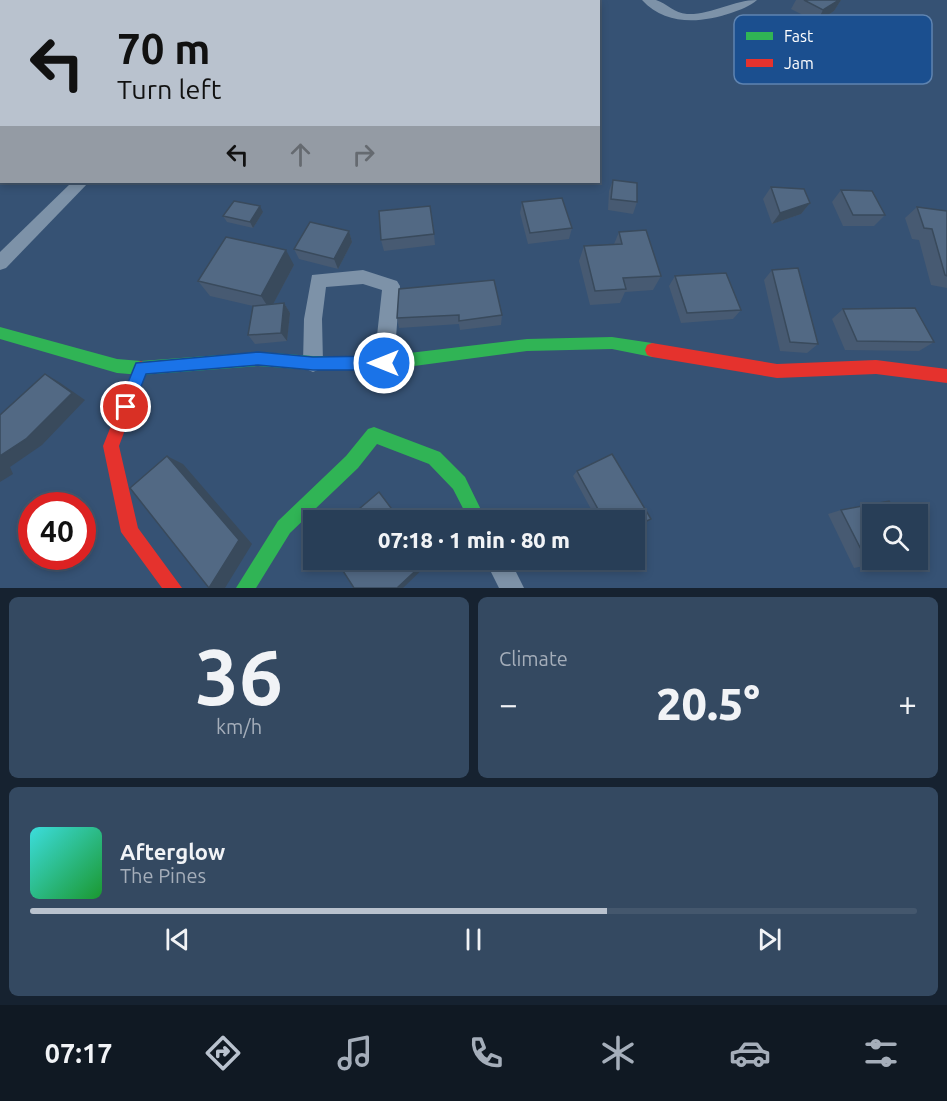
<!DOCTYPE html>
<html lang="en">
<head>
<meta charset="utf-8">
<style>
  body { margin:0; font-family:Ubuntu,sans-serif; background:#344961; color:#f1f3f6; height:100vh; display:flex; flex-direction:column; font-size:22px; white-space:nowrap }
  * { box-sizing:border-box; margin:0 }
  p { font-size:20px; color:#a5aeba }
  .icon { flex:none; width:33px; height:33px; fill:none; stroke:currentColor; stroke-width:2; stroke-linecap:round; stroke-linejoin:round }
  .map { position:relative; height:588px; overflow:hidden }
  .details { display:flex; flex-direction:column; gap:9px; padding:9px; background:#162230; flex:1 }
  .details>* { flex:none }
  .top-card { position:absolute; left:0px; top:0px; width:600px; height:183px; box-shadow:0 3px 9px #0003,0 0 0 2px #44576d; background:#b9c2ce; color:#111; overflow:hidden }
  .fabs { position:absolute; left:862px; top:504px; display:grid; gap:12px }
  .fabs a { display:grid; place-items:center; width:66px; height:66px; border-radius:0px; background:#283e57; box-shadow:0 3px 9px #0003,0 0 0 2px #44576d; font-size:30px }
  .speed { position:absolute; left:18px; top:492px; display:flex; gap:12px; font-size:30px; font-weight:700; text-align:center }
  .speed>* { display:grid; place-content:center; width:78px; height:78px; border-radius:50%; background:#283e57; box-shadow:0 3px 9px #0003,0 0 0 2px #44576d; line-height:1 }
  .speed .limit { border:9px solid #d22; background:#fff; color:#111 }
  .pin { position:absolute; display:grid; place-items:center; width:51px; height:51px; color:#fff; margin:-26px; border:3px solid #fff; border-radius:50%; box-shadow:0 2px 6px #0007 }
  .me { position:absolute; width:66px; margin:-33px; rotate:270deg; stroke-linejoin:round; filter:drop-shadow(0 0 4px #0008) }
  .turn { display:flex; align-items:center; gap:21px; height:126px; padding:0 18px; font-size:27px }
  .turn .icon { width:78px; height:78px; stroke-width:2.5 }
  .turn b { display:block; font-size:42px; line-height:51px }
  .lanes { display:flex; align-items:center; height:57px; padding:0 18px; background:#0003; justify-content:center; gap:30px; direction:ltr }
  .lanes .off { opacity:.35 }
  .big { font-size:45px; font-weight:800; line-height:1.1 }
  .details .widget { flex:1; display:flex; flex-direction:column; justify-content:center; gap:9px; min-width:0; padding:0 21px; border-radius:9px; background:#344961 }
  .details .dial { align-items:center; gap:0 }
  .dial b { font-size:78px; line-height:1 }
  .song { display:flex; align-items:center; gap:18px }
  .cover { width:72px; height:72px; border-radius:9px; background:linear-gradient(135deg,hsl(180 70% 55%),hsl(130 70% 35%)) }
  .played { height:6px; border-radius:3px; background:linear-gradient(90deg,#b9c2ce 65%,#44576d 65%) }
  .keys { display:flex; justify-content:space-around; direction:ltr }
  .heat { display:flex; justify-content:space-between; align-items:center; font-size:33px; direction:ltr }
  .details .tiles { flex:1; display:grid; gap:9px; grid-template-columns:1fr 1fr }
  .widget:last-child { grid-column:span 2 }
  .trip { position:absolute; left:303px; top:510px; width:342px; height:60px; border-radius:0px; background:#283e57; box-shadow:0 3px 9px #0003,0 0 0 2px #44576d; font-weight:800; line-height:60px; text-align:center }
  .tabs { display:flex; height:96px; justify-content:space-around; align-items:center; background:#101923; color:#a5aeba }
  .tabs .icon { width:42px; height:42px }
  .tabs .selected { color:#b9c2ce }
  .tabs b { font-size:27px; color:#f1f3f6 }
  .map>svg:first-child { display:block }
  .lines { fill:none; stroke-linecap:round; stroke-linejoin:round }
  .street { fill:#7d92a8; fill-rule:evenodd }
  .fast { fill:#30b455; fill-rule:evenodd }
  .jam { fill:#e5322d; fill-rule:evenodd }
  .wall { fill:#475a72 }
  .shaded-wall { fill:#394a5c }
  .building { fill:#526984; stroke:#394a5c; stroke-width:1.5 }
  .route { fill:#1a73e8; stroke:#114b97; stroke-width:1.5 }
  .key { fill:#1b4f8f; stroke:#5f84b1; stroke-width:1.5 }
  .key-label { font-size:16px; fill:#fff }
</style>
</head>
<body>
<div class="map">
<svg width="947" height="588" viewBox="0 0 947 588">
  <rect width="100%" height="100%" fill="#365274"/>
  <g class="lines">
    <g class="street">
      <path d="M 642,0 C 646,0 653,0 656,0 C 668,4 674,13 687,14 C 712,15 733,0 757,0 C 750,6 740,10 731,13 C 701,23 666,26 642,0 Z"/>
      <path d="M 72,182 L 89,182 L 6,268 L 0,270 L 0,252 Z"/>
      <path d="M 363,270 L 397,281 L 400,286 L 394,363 L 391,369 L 384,372 L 377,369 L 374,363 L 382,290 L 363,284 L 326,287 L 322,319 L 323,363 L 320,369 L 313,372 L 306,369 L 303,363 L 304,319 L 312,275 Z"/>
      <path d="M 485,560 L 510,560 L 524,588 L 499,588 Z"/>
    </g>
    <g class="fast">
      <path d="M 0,327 L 117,359 L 141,361 L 258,352 L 313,356 L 384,356 L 527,339 L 612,337 L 652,343 L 657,345 L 659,350 L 657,355 L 652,357 L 612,349 L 527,351 L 384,370 L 313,370 L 258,366 L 141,375 L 117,373 L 0,339 Z"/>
      <path d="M 374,427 L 440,452 L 465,477 L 486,520 L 469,520 L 453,489 L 429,464 L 377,444 L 358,468 L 290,533 L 256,588 L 236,588 L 278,521 L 346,456 L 368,429 Z"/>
    </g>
    <g class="jam">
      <path d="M 652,343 L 777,364 L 876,360 L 947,369 L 947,383 L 876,374 L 777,378 L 652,357 L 647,355 L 645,350 L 647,345 Z"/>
      <path d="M 141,361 L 146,363 L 148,368 L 119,446 L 138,528 L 182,588 L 162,588 L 121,532 L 103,446 L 134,368 L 136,363 Z"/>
    </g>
  </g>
  <g class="wall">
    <path d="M 796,0 L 841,0 L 834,11 L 817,22 L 791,9 Z"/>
    <path d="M 613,180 L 637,202 L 633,214 L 608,210 L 609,191 Z"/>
    <path d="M 771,187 L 810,203 L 801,214 L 772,224 L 763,199 Z"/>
    <path d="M 841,190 L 885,215 L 874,226 L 843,226 L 832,202 Z"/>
    <path d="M 522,202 L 572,228 L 569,239 L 528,244 L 520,213 Z"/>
    <path d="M 917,207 L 947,211 L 947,288 L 931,285 L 919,240 L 912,239 L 905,218 Z"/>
    <path d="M 263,212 L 253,228 L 227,222 L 223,216 Z"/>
    <path d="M 349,231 L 352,242 L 338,269 L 299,259 L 294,249 Z"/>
    <path d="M 619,232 L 661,276 L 653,290 L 625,292 L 620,303 L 590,305 L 579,261 L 584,246 L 614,244 Z"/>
    <path d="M 434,234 L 435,245 L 384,251 L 381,240 Z"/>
    <path d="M 294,265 L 273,304 L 284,303 L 290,313 L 287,341 L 255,344 L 248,335 L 253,306 L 210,296 L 198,281 Z"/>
    <path d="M 772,270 L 818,344 L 807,353 L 780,351 L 764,280 Z"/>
    <path d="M 675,276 L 741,310 L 733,319 L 681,323 L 669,286 Z"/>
    <path d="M 399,289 L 502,315 L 501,325 L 460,330 L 459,324 L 399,328 L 397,318 Z"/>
    <path d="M 843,309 L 934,342 L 919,351 L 845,350 L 832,319 Z"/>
    <path d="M 577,471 L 634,520 L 597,520 L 573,476 Z"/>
    <path d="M 841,510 L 869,565 L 854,568 L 828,514 Z"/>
  </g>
  <g class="shaded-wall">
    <path d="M 839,0 L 841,0 L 834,11 L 817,22 L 823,10 Z"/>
    <path d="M 2,140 L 2,161 L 0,163 L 0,141 Z"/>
    <path d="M 810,203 L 801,214 L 772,224 L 780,213 Z"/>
    <path d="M 260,206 L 263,212 L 253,228 L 250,222 Z"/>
    <path d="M 349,231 L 352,242 L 338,269 L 334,259 Z"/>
    <path d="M 286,250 L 294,265 L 270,310 L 261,296 Z"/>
    <path d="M 284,303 L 290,313 L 287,341 L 281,333 Z"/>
    <path d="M 45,374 L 59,382 L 85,400 L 42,445 L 10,467 L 13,474 L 0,482 L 0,456 Z"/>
    <path d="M 167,456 L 183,464 L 252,544 L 225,588 L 209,588 Z"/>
    <path d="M 427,560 L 430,560 L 431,561 L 403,588 L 397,588 Z"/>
  </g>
  <g class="building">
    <path d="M 804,0 L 839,0 L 823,10 Z"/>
    <path d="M 0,122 L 2,122 L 2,140 L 0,141 Z"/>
    <path d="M 613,180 L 637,183 L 637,202 L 611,199 Z"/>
    <path d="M 771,187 L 804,189 L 810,203 L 780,213 Z"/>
    <path d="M 841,190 L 872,191 L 885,215 L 853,215 Z"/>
    <path d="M 562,198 L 572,228 L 530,233 L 522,202 Z"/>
    <path d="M 234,201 L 260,206 L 250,222 L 223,216 Z"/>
    <path d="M 430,206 L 434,234 L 381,240 L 379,211 Z"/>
    <path d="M 917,207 L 947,211 L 947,276 L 945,275 L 932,229 L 924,228 Z"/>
    <path d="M 310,222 L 349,231 L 334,259 L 294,249 Z"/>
    <path d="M 646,230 L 661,276 L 623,278 L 626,289 L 595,291 L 584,246 L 622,244 L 619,232 Z"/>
    <path d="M 226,237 L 286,250 L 261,296 L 198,281 Z"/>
    <path d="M 798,268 L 818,344 L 790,342 L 772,270 Z"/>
    <path d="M 726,273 L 741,310 L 687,313 L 675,276 Z"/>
    <path d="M 494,280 L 502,315 L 459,321 L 459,315 L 397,318 L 399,289 Z"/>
    <path d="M 284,303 L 281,333 L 248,335 L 253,306 Z"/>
    <path d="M 915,308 L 934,342 L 857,341 L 843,309 Z"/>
    <path d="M 45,374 L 72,393 L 26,439 L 0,456 L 0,415 Z"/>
    <path d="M 612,454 L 651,519 L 634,527 L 634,520 L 604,520 L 577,471 Z"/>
    <path d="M 167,456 L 239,540 L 209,588 L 130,488 Z"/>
    <path d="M 379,492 L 400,520 L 346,520 Z"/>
    <path d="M 889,501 L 897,514 L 873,514 L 873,560 L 898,560 L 869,565 L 841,510 Z"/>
    <path d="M 336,560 L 427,560 L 397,588 L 354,588 Z"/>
  </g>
  <path class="route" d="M 258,352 L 313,357 L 384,356 L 389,358 L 391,363 L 389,368 L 384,370 L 313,370 L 258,365 L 146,374 L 131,412 L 126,415 L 120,412 L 118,407 L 136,363 Z"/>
  <rect x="734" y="15" width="198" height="69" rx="9" class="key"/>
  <rect x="746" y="32" width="27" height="8" fill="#30b455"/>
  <rect x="746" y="59" width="27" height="8" fill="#e5322d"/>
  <g class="key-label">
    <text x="784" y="42">Fast</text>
    <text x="784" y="69">Jam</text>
  </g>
</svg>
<div class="fabs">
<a><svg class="icon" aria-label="search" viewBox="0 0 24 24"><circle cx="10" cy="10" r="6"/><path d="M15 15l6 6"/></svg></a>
</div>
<div class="speed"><div class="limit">40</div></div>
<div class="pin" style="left:126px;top:407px;background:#d93025"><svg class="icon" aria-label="arrive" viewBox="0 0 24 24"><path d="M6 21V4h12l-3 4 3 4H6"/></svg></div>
<svg class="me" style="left:384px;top:363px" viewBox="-20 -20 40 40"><circle r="17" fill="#1a73e8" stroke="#fff" stroke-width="3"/><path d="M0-11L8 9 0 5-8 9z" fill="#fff"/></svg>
<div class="trip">07:18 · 1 min · 80 m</div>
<div class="top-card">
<div class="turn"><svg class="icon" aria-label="left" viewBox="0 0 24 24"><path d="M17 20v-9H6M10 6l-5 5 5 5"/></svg><div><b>70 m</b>Turn left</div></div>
<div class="lanes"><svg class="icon" aria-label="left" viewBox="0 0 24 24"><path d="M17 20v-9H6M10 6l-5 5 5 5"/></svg><svg class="icon off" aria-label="ahead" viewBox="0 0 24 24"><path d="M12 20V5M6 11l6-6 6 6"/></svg><svg class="icon off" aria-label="right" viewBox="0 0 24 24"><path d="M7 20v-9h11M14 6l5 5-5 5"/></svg></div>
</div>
</div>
<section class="details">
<div class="tiles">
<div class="widget dial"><b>36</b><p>km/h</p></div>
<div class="widget"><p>Climate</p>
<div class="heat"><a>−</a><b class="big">20.5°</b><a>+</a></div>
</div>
<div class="widget">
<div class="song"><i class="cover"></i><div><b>Afterglow</b><p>The Pines</p></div></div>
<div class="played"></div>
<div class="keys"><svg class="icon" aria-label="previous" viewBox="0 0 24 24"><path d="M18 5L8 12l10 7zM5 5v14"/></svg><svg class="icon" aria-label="pause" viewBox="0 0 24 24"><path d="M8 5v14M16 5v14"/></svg><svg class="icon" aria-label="next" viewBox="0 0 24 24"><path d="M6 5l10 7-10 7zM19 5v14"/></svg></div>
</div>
</div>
</section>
<nav class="tabs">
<b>07:17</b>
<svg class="icon selected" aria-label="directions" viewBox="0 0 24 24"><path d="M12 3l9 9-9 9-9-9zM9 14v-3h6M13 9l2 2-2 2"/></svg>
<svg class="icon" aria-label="music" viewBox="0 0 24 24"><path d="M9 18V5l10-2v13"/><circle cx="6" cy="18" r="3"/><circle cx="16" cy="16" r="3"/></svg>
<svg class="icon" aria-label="phone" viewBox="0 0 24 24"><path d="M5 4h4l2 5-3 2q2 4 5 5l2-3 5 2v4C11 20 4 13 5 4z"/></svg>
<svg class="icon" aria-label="climate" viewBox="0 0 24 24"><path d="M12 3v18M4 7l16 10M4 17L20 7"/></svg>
<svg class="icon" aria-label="car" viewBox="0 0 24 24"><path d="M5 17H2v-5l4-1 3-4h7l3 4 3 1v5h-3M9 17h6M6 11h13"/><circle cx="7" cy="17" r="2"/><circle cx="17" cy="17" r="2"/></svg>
<svg class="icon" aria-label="filters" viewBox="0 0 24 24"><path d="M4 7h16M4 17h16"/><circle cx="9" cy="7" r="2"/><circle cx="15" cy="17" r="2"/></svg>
</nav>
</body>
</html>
